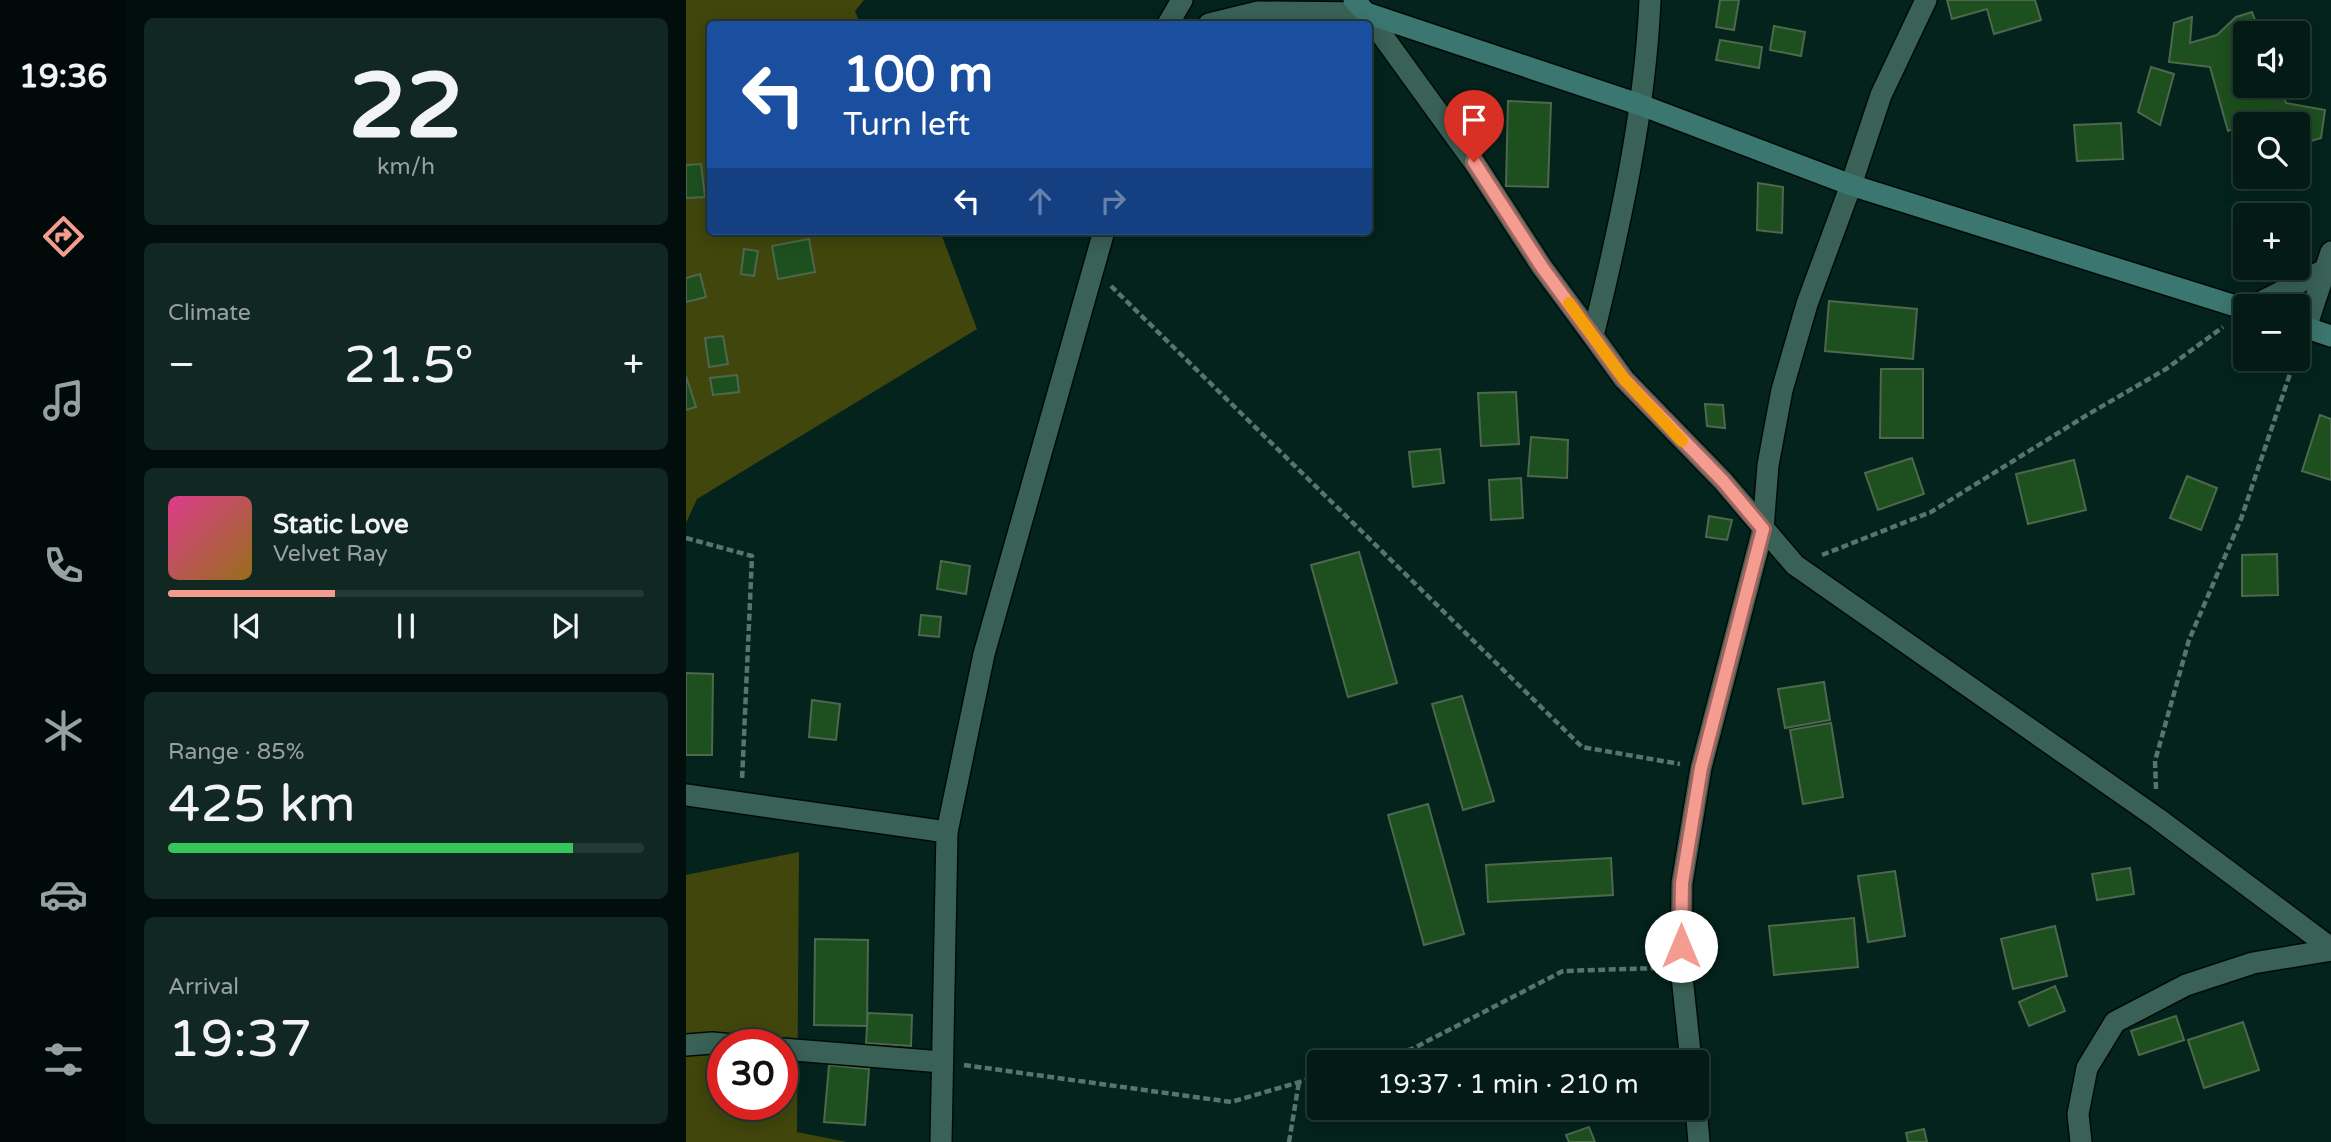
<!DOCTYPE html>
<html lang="en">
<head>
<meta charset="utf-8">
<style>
  body { margin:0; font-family:"Varela Round",sans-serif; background:#112722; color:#f1f3f6; height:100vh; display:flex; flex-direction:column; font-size:26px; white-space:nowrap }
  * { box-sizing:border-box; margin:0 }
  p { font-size:23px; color:#97a1a0 }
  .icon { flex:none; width:38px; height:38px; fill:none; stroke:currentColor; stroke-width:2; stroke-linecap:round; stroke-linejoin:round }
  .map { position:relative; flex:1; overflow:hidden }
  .side { display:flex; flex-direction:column; gap:18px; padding:18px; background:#020e0c; width:560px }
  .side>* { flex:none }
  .guide { position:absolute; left:21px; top:21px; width:665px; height:214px; border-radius:7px; box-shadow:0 4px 18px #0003,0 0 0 2px #243834; background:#1a4fa0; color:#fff; overflow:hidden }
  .tools { position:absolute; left:1547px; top:21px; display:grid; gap:14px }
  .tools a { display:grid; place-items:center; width:77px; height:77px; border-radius:7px; background:#031a15; box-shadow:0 4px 18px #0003,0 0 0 2px #243834; font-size:35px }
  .speed { position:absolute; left:21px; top:1029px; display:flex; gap:14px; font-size:35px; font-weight:700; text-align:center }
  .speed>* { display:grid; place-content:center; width:91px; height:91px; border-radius:50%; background:#031a15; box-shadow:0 4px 18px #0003,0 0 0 2px #243834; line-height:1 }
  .speed .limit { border:10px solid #d22; background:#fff; color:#111 }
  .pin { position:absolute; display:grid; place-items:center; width:60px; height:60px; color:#fff; margin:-72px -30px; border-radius:50% 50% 50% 0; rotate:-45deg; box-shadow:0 0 7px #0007 }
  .pin .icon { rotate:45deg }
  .me { position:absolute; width:77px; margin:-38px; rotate:0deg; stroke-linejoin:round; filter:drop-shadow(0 0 5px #0008) }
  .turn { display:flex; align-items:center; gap:24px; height:147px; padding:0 21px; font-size:32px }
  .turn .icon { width:91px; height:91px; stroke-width:2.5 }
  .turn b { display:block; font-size:49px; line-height:60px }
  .lanes { display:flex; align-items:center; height:66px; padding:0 21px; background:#0003; justify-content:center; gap:35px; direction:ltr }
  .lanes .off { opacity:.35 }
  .big { font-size:52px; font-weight:600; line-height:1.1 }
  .side .widget { flex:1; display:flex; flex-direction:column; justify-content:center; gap:10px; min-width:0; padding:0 24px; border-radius:10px; background:#112722 }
  .side .dial { align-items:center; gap:0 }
  .dial b { font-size:91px; line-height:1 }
  .song { display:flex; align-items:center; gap:21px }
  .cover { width:84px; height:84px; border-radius:10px; background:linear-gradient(135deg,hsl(330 70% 55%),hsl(40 70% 35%)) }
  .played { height:7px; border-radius:4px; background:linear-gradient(90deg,#f59c91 35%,#243834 35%) }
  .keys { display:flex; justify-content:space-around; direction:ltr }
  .heat { display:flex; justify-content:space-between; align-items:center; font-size:38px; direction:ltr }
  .charge { height:10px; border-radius:5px; background:linear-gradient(90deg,#34c759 85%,#243834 0) }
  .trip { position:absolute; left:621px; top:1050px; width:402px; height:70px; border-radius:7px; background:#031a15; box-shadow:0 4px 18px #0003,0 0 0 2px #243834; font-weight:600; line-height:70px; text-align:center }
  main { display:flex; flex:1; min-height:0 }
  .dock { display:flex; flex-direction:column; width:126px; justify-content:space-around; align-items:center; background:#010a08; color:#97a1a0 }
  .dock .icon { width:49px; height:49px }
  .dock .on { color:#f59c91 }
  .dock b { font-size:32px; color:#f1f3f6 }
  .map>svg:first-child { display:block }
  .green { fill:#41460d; fill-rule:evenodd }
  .building { fill:#1d501e; stroke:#4e674d; stroke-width:2 }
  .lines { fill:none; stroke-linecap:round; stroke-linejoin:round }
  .street-casing { stroke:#000b07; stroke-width:24 }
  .secondary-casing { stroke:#000b07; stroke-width:24 }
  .path { stroke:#59746d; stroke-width:4.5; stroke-dasharray:7 3.5; stroke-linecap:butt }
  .street { stroke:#396155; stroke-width:21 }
  .secondary { stroke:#3c7670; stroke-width:21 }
  .route-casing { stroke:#9f655e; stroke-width:18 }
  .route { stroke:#f59c91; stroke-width:12 }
  .slow { stroke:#f59e0b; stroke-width:12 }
</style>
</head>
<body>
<main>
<nav class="dock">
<b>19:36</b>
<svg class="icon on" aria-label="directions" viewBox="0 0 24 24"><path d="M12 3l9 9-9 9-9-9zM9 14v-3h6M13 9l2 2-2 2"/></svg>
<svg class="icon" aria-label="music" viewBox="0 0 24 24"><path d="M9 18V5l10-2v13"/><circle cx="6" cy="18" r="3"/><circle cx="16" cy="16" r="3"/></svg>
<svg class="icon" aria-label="phone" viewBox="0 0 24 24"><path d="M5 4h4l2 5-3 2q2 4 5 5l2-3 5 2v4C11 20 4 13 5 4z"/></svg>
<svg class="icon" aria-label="climate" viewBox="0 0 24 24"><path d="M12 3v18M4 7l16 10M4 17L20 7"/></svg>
<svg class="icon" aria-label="car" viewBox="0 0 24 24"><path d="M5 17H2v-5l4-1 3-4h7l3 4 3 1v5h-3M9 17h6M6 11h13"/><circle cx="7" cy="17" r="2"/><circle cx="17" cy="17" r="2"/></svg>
<svg class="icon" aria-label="filters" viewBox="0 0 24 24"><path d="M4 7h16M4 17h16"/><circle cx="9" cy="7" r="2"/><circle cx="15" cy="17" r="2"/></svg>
</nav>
<section class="side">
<div class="widget dial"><b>22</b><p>km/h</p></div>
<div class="widget"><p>Climate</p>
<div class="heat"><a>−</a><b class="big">21.5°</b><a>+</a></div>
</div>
<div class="widget">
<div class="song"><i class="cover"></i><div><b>Static Love</b><p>Velvet Ray</p></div></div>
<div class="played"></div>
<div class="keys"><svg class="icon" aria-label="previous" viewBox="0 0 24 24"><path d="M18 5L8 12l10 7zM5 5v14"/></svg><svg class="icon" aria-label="pause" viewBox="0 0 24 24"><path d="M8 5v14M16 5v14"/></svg><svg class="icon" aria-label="next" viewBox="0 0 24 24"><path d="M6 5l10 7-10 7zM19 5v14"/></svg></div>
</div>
<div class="widget"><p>Range · 85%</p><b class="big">425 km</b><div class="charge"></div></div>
<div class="widget"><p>Arrival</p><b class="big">19:37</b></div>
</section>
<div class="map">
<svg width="1645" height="1142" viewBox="0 0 1645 1142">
  <rect width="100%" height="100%" fill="#04231c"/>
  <g class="green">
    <path d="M 0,0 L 178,0 L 169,11 L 174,24 L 24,24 L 24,231 L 254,231 L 291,329 L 11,499 L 0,523 Z"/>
    <path d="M 113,852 L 111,1132 L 161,1142 L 0,1142 L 0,875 ZM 37,1045 L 96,1045 L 96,1104 L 37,1104 Z"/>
  </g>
  <g class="building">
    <path d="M 1034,0 L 1053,0 L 1048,30 L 1030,27 Z"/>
    <path d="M 1261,0 L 1349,0 L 1355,20 L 1308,34 L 1301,9 L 1266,19 Z"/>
    <path d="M 1566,12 L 1574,33 L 1559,33 L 1559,86 L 1593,86 L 1600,103 L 1639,110 L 1635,138 L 1612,145 L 1612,124 L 1559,124 L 1542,131 L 1524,67 L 1483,62 L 1488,23 L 1506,17 L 1504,43 L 1531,35 L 1550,17 Z"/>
    <path d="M 1088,26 L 1119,32 L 1115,56 L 1084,50 Z"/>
    <path d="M 1034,40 L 1076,47 L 1073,68 L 1030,60 Z"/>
    <path d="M 1465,67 L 1488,74 L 1474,125 L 1452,112 Z"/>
    <path d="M 822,101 L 865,103 L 862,187 L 820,186 Z"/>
    <path d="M 1435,123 L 1437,159 L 1391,161 L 1388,125 Z"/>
    <path d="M 15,164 L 19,197 L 0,198 L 0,165 Z"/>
    <path d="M 1072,183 L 1097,187 L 1096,233 L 1071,230 Z"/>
    <path d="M 123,239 L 129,272 L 92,279 L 86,246 Z"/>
    <path d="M 58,249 L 72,251 L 68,276 L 55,274 Z"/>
    <path d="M 14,274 L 20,297 L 0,302 L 0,278 Z"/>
    <path d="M 1143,301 L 1231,309 L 1227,359 L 1139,351 Z"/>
    <path d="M 37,336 L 42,364 L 23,367 L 19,338 Z"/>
    <path d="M 1195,369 L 1237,369 L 1237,438 L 1194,438 Z"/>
    <path d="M 51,375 L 53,392 L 27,395 L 24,378 Z"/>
    <path d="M 0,376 L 10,407 L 0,410 Z"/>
    <path d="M 830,392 L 833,444 L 795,446 L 792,393 Z"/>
    <path d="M 1019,404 L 1037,405 L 1039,428 L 1021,426 Z"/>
    <path d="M 1634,415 L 1645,419 L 1645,480 L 1616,471 Z"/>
    <path d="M 845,437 L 882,440 L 881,478 L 842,476 Z"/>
    <path d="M 754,449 L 758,483 L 727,487 L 723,452 Z"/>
    <path d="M 1226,458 L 1238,494 L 1192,510 L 1179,473 Z"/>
    <path d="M 1388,460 L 1400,510 L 1342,524 L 1330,474 Z"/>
    <path d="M 1501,476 L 1531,488 L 1515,530 L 1484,518 Z"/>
    <path d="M 835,478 L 837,518 L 805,520 L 803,480 Z"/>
    <path d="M 1023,516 L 1046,520 L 1041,540 L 1020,537 Z"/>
    <path d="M 673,552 L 711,683 L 662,697 L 625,565 Z"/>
    <path d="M 1591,554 L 1592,595 L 1556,596 L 1556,555 Z"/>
    <path d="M 255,561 L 284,566 L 280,594 L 251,589 Z"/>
    <path d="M 235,615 L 255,617 L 253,637 L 233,635 Z"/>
    <path d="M 0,673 L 27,674 L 26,755 L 0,755 Z"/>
    <path d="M 1138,682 L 1144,720 L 1099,728 L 1092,689 Z"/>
    <path d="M 776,696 L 808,801 L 777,810 L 746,704 Z"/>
    <path d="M 126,700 L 154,704 L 150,740 L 123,737 Z"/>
    <path d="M 1145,723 L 1157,797 L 1117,804 L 1104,730 Z"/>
    <path d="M 742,804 L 778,934 L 738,945 L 702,815 Z"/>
    <path d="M 925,858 L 927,895 L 802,902 L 800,865 Z"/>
    <path d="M 1444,868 L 1448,894 L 1411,900 L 1406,874 Z"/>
    <path d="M 1209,871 L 1219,936 L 1182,942 L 1172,876 Z"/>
    <path d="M 1168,918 L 1172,967 L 1088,975 L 1083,926 Z"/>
    <path d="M 1369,926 L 1381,976 L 1327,989 L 1315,939 Z"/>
    <path d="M 129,939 L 182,940 L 181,1026 L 128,1025 Z"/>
    <path d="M 1369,986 L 1379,1011 L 1343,1026 L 1333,1002 Z"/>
    <path d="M 182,1013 L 226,1015 L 225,1046 L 180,1043 Z"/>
    <path d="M 1490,1016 L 1498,1040 L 1453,1055 L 1445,1031 Z"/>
    <path d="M 1557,1022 L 1573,1070 L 1518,1088 L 1502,1040 Z"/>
    <path d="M 143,1065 L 183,1069 L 179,1125 L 138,1122 Z"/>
    <path d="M 903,1127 L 909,1142 L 883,1142 L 880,1135 Z"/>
    <path d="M 1238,1129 L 1241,1142 L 1222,1142 L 1220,1133 Z"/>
  </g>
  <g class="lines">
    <defs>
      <g id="street">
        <path d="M 964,0 C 959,114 934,225 907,336 L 938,379 L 1037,481 L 1109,565 L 1471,818 L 1645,948"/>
        <path d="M 482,24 L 496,0"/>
        <path d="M 523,24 L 572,12 L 680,13 L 788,162 L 856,267 L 907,336"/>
        <path d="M 1567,306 L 1640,269"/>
        <path d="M 1620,328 L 1645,252"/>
        <path d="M 0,795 L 261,832"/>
        <path d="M 0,1045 L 26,1043 L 47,1045"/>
        <path d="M 96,1049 L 256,1062"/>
        <path d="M 1005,1062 L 995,967 L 996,883 L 1015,768 L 1077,529 L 1082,465 L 1096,390 L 1121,304 L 1165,185 L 1195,95 L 1240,0"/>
        <path d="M 1010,1108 L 1013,1142"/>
        <path d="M 255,1142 L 261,832 L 298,654 L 418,231"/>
        <path d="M 1395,1142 L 1392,1114 L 1401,1068 L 1429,1022 L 1500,985 L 1567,963 L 1645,950"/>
      </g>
      <g id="secondary">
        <path d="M 668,0 L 680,13 L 955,105 L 1165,185 L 1559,309"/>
        <path d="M 1612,325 L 1645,336"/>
      </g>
    </defs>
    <use href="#street" class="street-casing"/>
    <use href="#secondary" class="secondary-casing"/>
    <g class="path">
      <path d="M 425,286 L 896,747 L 994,764"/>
      <path d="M 0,538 L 66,556 L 56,781"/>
      <path d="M 1136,555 L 1245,512 L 1401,415 L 1480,369 L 1537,327"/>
      <path d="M 1470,789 L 1469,761 L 1503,640 L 1555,519 L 1609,359"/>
      <path d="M 681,1062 L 726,1049 L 877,971 L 974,968"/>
      <path d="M 278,1065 L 545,1102 L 634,1076"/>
      <path d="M 603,1142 L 613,1082"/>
    </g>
    <use href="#street" class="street"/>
    <use href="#secondary" class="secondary"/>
  </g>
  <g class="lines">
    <defs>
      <path id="route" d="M 788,162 L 856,267 L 938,379 L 1037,481 L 1077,529 L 1015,768 L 996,883 L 995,946"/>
    </defs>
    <use href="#route" class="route-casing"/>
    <use href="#route" class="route"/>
    <path class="slow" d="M 883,303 L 938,379 L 996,441"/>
  </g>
</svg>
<div class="tools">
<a><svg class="icon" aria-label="sound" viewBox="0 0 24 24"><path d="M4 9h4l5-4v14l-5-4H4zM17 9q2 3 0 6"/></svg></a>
<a><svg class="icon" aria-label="search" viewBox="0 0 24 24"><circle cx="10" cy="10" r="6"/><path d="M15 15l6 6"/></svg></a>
<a>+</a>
<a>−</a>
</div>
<div class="speed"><div class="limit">30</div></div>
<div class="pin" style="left:788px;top:162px;background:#d93025"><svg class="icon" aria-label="arrive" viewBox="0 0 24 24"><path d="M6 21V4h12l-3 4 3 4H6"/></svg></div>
<svg class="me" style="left:995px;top:946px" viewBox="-20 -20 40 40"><circle r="19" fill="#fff"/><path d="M0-13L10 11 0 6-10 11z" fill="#f59c91"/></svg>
<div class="trip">19:37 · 1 min · 210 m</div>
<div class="guide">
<div class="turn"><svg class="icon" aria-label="left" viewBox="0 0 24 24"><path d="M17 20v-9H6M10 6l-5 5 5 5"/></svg><div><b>100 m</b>Turn left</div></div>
<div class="lanes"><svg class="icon" aria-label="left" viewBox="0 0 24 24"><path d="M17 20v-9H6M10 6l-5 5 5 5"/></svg><svg class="icon off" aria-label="ahead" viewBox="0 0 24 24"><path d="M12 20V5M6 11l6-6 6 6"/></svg><svg class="icon off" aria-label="right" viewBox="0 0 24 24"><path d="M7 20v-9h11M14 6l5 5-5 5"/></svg></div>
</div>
</div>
</main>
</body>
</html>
